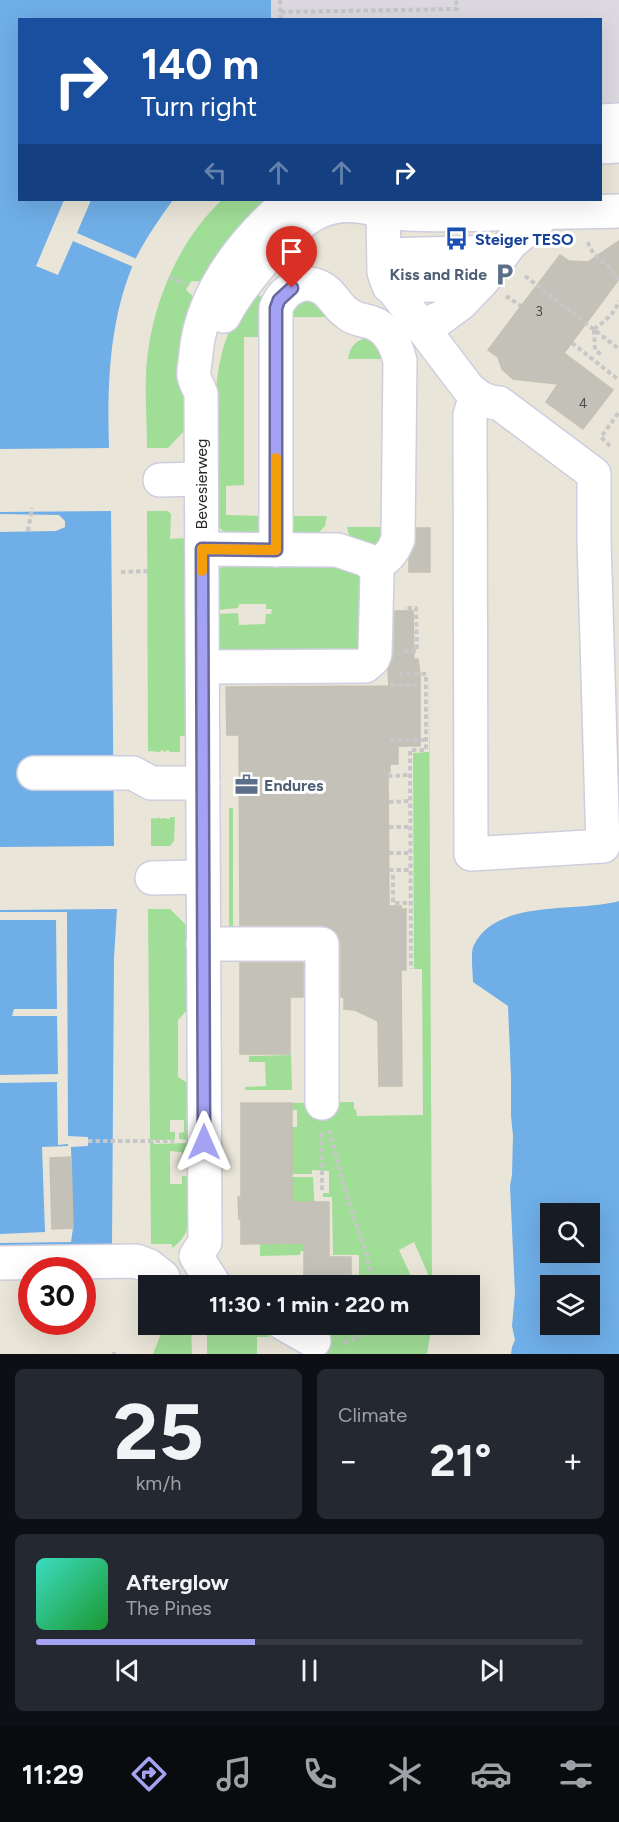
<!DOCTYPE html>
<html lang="en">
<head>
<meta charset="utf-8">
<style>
  body { margin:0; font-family:Figtree,sans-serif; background:#242831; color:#f1f3f6; height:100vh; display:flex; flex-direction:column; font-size:22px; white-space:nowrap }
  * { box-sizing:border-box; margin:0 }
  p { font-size:20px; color:#9ea1a6 }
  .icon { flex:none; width:33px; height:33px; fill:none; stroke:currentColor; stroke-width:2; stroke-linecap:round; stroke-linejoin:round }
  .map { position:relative; height:1354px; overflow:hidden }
  .sheet { display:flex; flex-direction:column; gap:15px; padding:15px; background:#0d0f14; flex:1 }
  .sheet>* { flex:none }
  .top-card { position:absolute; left:18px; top:18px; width:584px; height:183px; border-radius:0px; box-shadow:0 6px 24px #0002; background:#1a4fa0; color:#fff; overflow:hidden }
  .tools { position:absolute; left:540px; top:1203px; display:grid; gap:12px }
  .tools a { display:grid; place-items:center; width:60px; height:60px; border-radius:0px; background:#171b24; box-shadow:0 6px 24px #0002; font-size:30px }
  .speed { position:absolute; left:18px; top:1257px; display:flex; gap:12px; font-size:30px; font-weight:700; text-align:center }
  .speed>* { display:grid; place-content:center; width:78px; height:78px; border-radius:50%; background:#171b24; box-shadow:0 6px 24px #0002; line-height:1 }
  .speed .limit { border:9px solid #d22; background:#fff; color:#111 }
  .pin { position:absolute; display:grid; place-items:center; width:51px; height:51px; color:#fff; margin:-62px -26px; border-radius:50% 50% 50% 0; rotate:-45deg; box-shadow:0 0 6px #0007 }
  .pin .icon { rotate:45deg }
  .me { position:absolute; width:66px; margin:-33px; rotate:0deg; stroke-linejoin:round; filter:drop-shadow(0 0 4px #0008) }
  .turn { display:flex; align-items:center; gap:21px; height:126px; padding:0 24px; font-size:27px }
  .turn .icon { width:78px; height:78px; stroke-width:2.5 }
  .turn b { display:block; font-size:42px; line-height:51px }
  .lanes { display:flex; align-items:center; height:57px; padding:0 24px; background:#0003; justify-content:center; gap:30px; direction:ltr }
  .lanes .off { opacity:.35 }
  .big { font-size:45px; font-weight:700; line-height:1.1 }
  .sheet .card { flex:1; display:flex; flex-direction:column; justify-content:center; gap:9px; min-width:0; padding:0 21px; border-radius:9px; background:#242831 }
  .sheet .dial { align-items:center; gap:0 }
  .dial b { font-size:78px; line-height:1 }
  .song { display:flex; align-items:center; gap:18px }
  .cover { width:72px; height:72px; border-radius:9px; background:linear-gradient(135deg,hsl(170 70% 55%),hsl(130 70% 35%)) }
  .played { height:6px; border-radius:3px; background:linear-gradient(90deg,#a3a2f3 40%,#363941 40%) }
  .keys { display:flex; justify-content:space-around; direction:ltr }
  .heat { display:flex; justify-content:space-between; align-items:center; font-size:33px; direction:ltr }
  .sheet .tiles { flex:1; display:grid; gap:15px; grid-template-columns:1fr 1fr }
  .card:last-child { grid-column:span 2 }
  .trip { position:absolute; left:138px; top:1275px; width:342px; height:60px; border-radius:0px; background:#171b24; box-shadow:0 6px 24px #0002; font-weight:700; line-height:60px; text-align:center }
  .tabs { display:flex; height:96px; justify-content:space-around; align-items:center; background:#090b0e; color:#9ea1a6 }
  .tabs .icon { width:42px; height:42px }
  .tabs .active { color:#a3a2f3 }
  .tabs b { font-size:27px; color:#f1f3f6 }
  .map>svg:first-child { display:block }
  .industrial { fill:#ddd9e1 }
  .green { fill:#a0dd97 }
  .water { fill:#6faee7; fill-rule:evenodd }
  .pier { fill:#e9e5d8 }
  .building { fill:#c4c1b8; stroke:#c4c1b3; stroke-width:1.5 }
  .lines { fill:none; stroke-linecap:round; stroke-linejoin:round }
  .minor-casing { stroke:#cecedf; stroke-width:36 }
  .path { stroke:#c7c7c7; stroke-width:4; stroke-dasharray:4.5 3; stroke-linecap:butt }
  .minor { stroke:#fff; stroke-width:33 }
  .route-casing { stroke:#6a699e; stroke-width:15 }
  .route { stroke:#a3a2f3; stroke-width:10 }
  .slow { stroke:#f59e0b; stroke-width:10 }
  .labels { text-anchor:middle; stroke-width:6; stroke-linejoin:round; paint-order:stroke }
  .number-label { font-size:14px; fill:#4e4e4b }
  .transit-label { font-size:16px; font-weight:bold; fill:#164399; stroke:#fff; text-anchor:start }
  .service-label { font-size:16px; font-weight:bold; fill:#4e5e75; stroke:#fff; text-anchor:end }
  .street-label { font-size:16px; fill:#272727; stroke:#fff }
</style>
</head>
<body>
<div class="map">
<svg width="619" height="1354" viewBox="0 0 619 1354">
  <rect width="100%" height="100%" fill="#e9e5d8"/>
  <path class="industrial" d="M 271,0 L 619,0 L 619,137 L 600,137 L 600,20 L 271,19 Z"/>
  <g class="green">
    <path d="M 222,200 L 276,200 L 208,282 L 191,281 L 186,290 L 199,302 L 185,430 L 168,448 L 147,448 C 147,423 145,398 146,374 C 149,311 176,243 222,200 Z"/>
    <path d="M 252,290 L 265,300 L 265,337 L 244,337 L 244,485 L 226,486 L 226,515 L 265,516 L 262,526 L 254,535 L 227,535 L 219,527 L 217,516 L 216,388 C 221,345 229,326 252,290 Z"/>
    <path d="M 315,297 L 328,317 L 286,317 L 292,302 Z"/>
    <path d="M 369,337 L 389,359 L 348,359 C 350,346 356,340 369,337 Z"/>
    <path d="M 147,511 L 168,511 L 171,514 L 170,539 L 186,538 L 187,736 L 180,736 L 180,752 L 170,752 L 168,750 L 164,752 L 162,750 L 160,752 L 149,751 L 148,752 Z"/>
    <path d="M 286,516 L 327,516 L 325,526 L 317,534 C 295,535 295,538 286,516 Z"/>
    <path d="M 347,527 L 389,527 L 376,547 L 353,542 L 349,535 Z"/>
    <path d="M 227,562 L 341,563 L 361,574 L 361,651 L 220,655 L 218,649 L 217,614 L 238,613 L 239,625 L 265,624 L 266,614 L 271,614 L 272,609 L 266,609 L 266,604 L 239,604 L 238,608 L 217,610 L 217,572 Z"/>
    <path d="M 429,668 L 432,1285 L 421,1285 L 431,1281 L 414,1242 L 399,1250 L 415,1285 L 359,1285 L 359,1255 L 333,1255 L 332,1197 L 323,1197 L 323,1193 L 329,1193 L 329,1171 L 312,1170 L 312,1174 L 292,1174 L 292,1127 L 297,1127 L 297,1110 L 292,1110 L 292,1103 L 354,1102 L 354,1109 L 356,1110 L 357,1116 L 423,1115 L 422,969 L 414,969 L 413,753 L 429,752 Z"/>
    <rect x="229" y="808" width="4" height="123"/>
    <path d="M 158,817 L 161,819 L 164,818 L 169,819 L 171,817 L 175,817 L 174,841 L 170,846 L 151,846 L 151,819 L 154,818 L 157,819 Z"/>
    <path d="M 148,909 L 170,909 L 188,927 L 188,1009 L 178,1020 L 178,1077 L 189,1084 L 189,1140 L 179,1139 L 179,1133 L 184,1132 L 184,1120 L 170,1120 L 170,1132 L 175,1132 L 175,1140 L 153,1140 L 154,1144 L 189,1143 L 189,1165 L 182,1166 L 182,1152 L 170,1151 L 170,1184 L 182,1184 L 182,1176 L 189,1176 C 190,1203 197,1231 172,1248 L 172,1244 L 151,1244 Z"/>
    <path d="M 291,1055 L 292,1090 L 245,1090 L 245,1087 L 266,1086 L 265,1062 L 249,1062 L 249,1056 Z"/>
    <path d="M 292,1177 L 313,1177 L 317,1251 L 301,1251 L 300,1255 L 260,1256 L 260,1244 L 292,1243 Z"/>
    <path d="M 165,1324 L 191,1325 L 192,1354 L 153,1354 Z"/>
    <path d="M 207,1325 L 261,1325 L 266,1327 L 269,1337 L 257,1337 L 257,1354 L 207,1354 Z"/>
    <path d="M 359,1325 L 432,1325 L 427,1354 L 302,1354 L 302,1342 L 314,1331 L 359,1331 Z"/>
  </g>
  <g class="water">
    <path d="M 0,0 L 271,0 L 271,19 L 20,20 L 20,200 L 173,200 C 160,218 146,238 136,258 C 109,317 107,385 109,448 L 0,449 Z"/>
    <path d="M 111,511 L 114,846 L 0,847 L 0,512 Z"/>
    <path d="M 619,901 L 619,1354 L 511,1354 L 512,1347 L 515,1340 L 512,1326 L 515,1293 L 510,1186 L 512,1175 L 513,1136 L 511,1116 L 511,1077 L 508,1006 L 473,982 C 473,973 470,952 474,945 C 497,898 577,913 619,901 ZM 550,1214 L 590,1214 L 590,1252 L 550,1252 ZM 550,1286 L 590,1286 L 590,1324 L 550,1324 Z"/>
    <path d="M 117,909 L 114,958 L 112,1244 L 0,1245 L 0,910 Z"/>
  </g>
  <g class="pier">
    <path d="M 64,200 L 91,200 L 77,233 L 139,260 L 136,268 L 73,241 L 58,275 L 36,266 Z"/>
    <path d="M 0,514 L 59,515 L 65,521 L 65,527 L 56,531 L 0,532 Z"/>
    <path d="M 0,912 L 67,912 L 68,1136 L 88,1137 L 88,1146 L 71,1147 L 73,1228 L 71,1242 L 0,1243 L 0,1234 L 45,1232 L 42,1147 L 68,1146 L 68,1144 L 58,1145 L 57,1082 L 0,1083 L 0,1075 L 58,1074 L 57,1016 L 12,1016 L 14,1009 L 57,1009 L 56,920 L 0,920 Z"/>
  </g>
  <g class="building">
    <path d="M 619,241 L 619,279 L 564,353 L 613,390 L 583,429 L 546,402 L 558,384 L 513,379 L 502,369 L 498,357 L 488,350 L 560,255 L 569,261 L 588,262 Z"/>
    <path d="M 417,528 L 430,528 L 430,572 L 409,572 L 409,559 L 416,546 Z"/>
    <path d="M 395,611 L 413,611 L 414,660 L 418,659 L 420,675 L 420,746 L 398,746 L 398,764 L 390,764 L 390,772 L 388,772 L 389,906 L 401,906 L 401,909 L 406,909 L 406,970 L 401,970 L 402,1086 L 379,1086 L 378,1021 L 355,1010 L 344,1009 L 344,997 L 341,997 L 341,944 L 338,934 L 331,928 L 322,925 L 240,925 L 239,735 L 227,735 L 226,687 L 389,686 L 388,669 L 394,654 Z"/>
    <path d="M 240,963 L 303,963 L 303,997 L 290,997 L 290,1054 L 240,1054 Z"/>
    <path d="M 241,1103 L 292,1103 L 292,1202 L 329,1202 L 329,1257 L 351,1257 L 351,1286 L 304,1286 L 304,1243 L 241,1244 L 241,1219 L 239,1219 L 238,1197 L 241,1197 Z"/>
    <path d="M 71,1157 L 73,1228 L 52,1229 L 50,1158 Z"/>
  </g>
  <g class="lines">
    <defs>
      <g id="minor">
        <path d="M 600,121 L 619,120"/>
        <path d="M 600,147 L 619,146"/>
        <path d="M 383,209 L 384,272 L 387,281 L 468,388 C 477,396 486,403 499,403 L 594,474 L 594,539 L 603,846 L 471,854 L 470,415 L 476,395"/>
        <path d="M 384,255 L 504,252"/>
        <path d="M 389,286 L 479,284"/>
        <path d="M 224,316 C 239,287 288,226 318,212 C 351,197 375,212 408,214 C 446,216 485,214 523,213 C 555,212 587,212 619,211"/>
        <path d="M 420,326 L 441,318 L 461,303 L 483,280 L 510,244 L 547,212"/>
        <path d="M 160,480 L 201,479"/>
        <path d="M 202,549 L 337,550 L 367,560 L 375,568 L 377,574 L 375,654 L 373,659 L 365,666 L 203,667"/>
        <path d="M 276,550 L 276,308 C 284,288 306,276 325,290 C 334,297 338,308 348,314 C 354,319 362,320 370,322 C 387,327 396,344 400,361 L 398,539 C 393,553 386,560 373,566"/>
        <path d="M 34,773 L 133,773 L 151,783 L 203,783"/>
        <path d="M 152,878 L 203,877"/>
        <path d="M 203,944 L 322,944 L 322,1103"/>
        <path d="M 0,1263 L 136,1261 L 149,1266 L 163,1277"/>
        <path d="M 215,1286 L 196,1256 L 205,1242 L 201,394 C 199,388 195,382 194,376 C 193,369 196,360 196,353 C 202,291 245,239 290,200"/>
        <path d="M 284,1324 L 314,1341"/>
      </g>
    </defs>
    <use href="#minor" class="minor-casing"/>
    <g class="path">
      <path d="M 280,0 L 281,20"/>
      <path d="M 281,12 L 457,9 L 456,0"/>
      <path d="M 588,242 C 593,261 613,263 619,283"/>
      <path d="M 525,276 L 619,349"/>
      <path d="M 169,277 L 185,284"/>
      <path d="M 506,296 L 521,306"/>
      <path d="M 594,329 C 605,321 614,314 619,301"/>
      <path d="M 594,330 L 595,350 L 602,355"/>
      <path d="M 572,343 L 619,380"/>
      <path d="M 610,446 L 601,437 L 619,412"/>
      <path d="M 28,531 L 32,508"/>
      <path d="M 121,572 L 147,571"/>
      <path d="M 404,651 L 417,651 L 416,608 L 404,608"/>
      <path d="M 399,674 L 426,674 L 426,750 L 410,750 L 411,969"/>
      <path d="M 391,685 L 417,685"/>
      <path d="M 390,740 L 426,740"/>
      <path d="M 388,776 L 410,775"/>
      <path d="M 389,802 L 410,801"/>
      <path d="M 389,827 L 410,827"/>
      <path d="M 389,853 L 410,853"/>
      <path d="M 389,870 L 410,870"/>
      <path d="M 393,875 L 393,903 L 410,903"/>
      <path d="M 329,1130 L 345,1191 L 367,1255 L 372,1286"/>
      <path d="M 88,1141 L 174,1141"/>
      <path d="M 322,1190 L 322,1133"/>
      <path d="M 344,1343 L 359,1336 L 369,1324"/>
      <path d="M 114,1352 L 114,1354"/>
    </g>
    <use href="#minor" class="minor"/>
  </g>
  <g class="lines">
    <defs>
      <path id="route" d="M 204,1142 L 202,549 L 276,550 L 276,308 L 279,300 L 292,288"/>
    </defs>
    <use href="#route" class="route-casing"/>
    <use href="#route" class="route"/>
    <path class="slow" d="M 202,571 L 202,549 L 276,550 L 276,458"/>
  </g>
  <defs>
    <symbol id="bus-bare" viewBox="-9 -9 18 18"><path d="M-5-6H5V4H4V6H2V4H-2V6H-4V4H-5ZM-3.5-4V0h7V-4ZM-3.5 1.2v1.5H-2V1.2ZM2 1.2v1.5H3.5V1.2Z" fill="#1a4fb4" stroke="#fff" stroke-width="2.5" paint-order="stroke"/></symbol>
    <symbol id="parking-bare" viewBox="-9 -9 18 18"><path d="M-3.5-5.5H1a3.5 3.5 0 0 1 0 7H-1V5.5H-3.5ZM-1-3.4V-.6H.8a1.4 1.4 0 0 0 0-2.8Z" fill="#5c6f8a" stroke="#fff" stroke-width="2.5" paint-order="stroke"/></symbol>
    <symbol id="office-bare" viewBox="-9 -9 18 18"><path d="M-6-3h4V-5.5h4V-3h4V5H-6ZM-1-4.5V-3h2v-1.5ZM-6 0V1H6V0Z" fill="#5c6f8a" stroke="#fff" stroke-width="2.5" paint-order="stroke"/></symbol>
  </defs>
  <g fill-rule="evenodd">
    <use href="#bus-bare" x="440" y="222" width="33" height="33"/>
    <use href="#parking-bare" x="488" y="258" width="33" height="33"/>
    <use href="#office-bare" x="230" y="768" width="33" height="33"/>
  </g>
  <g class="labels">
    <g class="number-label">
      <text x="539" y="316">3</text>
      <text x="583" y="408">4</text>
    </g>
    <g class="transit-label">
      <text x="475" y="245">Steiger TESO</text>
    </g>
    <g class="service-label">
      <text x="487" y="280">Kiss and Ride</text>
      <text x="264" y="791" text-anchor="start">Endures</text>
    </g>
    <g class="street-label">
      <text transform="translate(201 484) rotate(-90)" y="6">Bevesierweg</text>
    </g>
  </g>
</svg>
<div class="tools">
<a><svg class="icon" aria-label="search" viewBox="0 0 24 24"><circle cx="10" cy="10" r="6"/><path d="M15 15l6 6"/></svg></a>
<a><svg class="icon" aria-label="layers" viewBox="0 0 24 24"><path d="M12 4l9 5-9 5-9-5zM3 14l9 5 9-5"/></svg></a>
</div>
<div class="speed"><div class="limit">30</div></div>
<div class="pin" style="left:292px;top:288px;background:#d93025"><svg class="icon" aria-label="arrive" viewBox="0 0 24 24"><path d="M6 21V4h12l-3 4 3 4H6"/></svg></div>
<svg class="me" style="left:204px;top:1142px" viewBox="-20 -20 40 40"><path d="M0-17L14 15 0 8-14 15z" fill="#a3a2f3" stroke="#fff" stroke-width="4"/></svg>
<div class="trip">11:30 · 1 min · 220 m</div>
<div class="top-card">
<div class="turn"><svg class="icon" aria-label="right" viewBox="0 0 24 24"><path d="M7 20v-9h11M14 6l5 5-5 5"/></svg><div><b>140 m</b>Turn right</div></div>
<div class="lanes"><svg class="icon off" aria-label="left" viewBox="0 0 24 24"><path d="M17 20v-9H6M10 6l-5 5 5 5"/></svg><svg class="icon off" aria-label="ahead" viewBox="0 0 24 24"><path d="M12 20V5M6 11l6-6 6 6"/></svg><svg class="icon off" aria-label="ahead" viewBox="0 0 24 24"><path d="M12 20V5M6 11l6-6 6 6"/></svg><svg class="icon" aria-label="right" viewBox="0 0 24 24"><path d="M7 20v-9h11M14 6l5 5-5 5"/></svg></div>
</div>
</div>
<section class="sheet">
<div class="tiles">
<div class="card dial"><b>25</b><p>km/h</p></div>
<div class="card"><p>Climate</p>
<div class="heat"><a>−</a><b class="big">21°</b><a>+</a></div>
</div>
<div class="card">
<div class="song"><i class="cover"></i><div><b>Afterglow</b><p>The Pines</p></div></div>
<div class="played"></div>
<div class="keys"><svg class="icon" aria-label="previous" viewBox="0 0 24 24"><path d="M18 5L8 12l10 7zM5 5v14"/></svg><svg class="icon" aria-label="pause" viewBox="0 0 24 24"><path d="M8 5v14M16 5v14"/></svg><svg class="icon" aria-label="next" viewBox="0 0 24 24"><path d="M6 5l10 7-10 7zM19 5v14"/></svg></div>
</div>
</div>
</section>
<nav class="tabs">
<b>11:29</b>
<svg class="icon active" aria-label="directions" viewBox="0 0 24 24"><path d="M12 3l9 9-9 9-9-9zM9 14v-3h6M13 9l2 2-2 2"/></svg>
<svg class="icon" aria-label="music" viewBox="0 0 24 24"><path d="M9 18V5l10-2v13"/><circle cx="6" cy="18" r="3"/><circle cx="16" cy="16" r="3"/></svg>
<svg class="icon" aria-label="phone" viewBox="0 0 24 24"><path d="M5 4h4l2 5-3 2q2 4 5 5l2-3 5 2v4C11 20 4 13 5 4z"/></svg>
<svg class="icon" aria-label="climate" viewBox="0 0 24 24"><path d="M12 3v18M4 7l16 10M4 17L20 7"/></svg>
<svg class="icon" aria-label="car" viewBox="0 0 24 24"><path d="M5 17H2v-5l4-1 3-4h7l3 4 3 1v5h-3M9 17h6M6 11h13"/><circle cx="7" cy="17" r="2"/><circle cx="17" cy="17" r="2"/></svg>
<svg class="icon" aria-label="filters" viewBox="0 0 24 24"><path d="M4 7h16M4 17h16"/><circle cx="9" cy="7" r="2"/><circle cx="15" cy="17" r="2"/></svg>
</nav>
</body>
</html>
